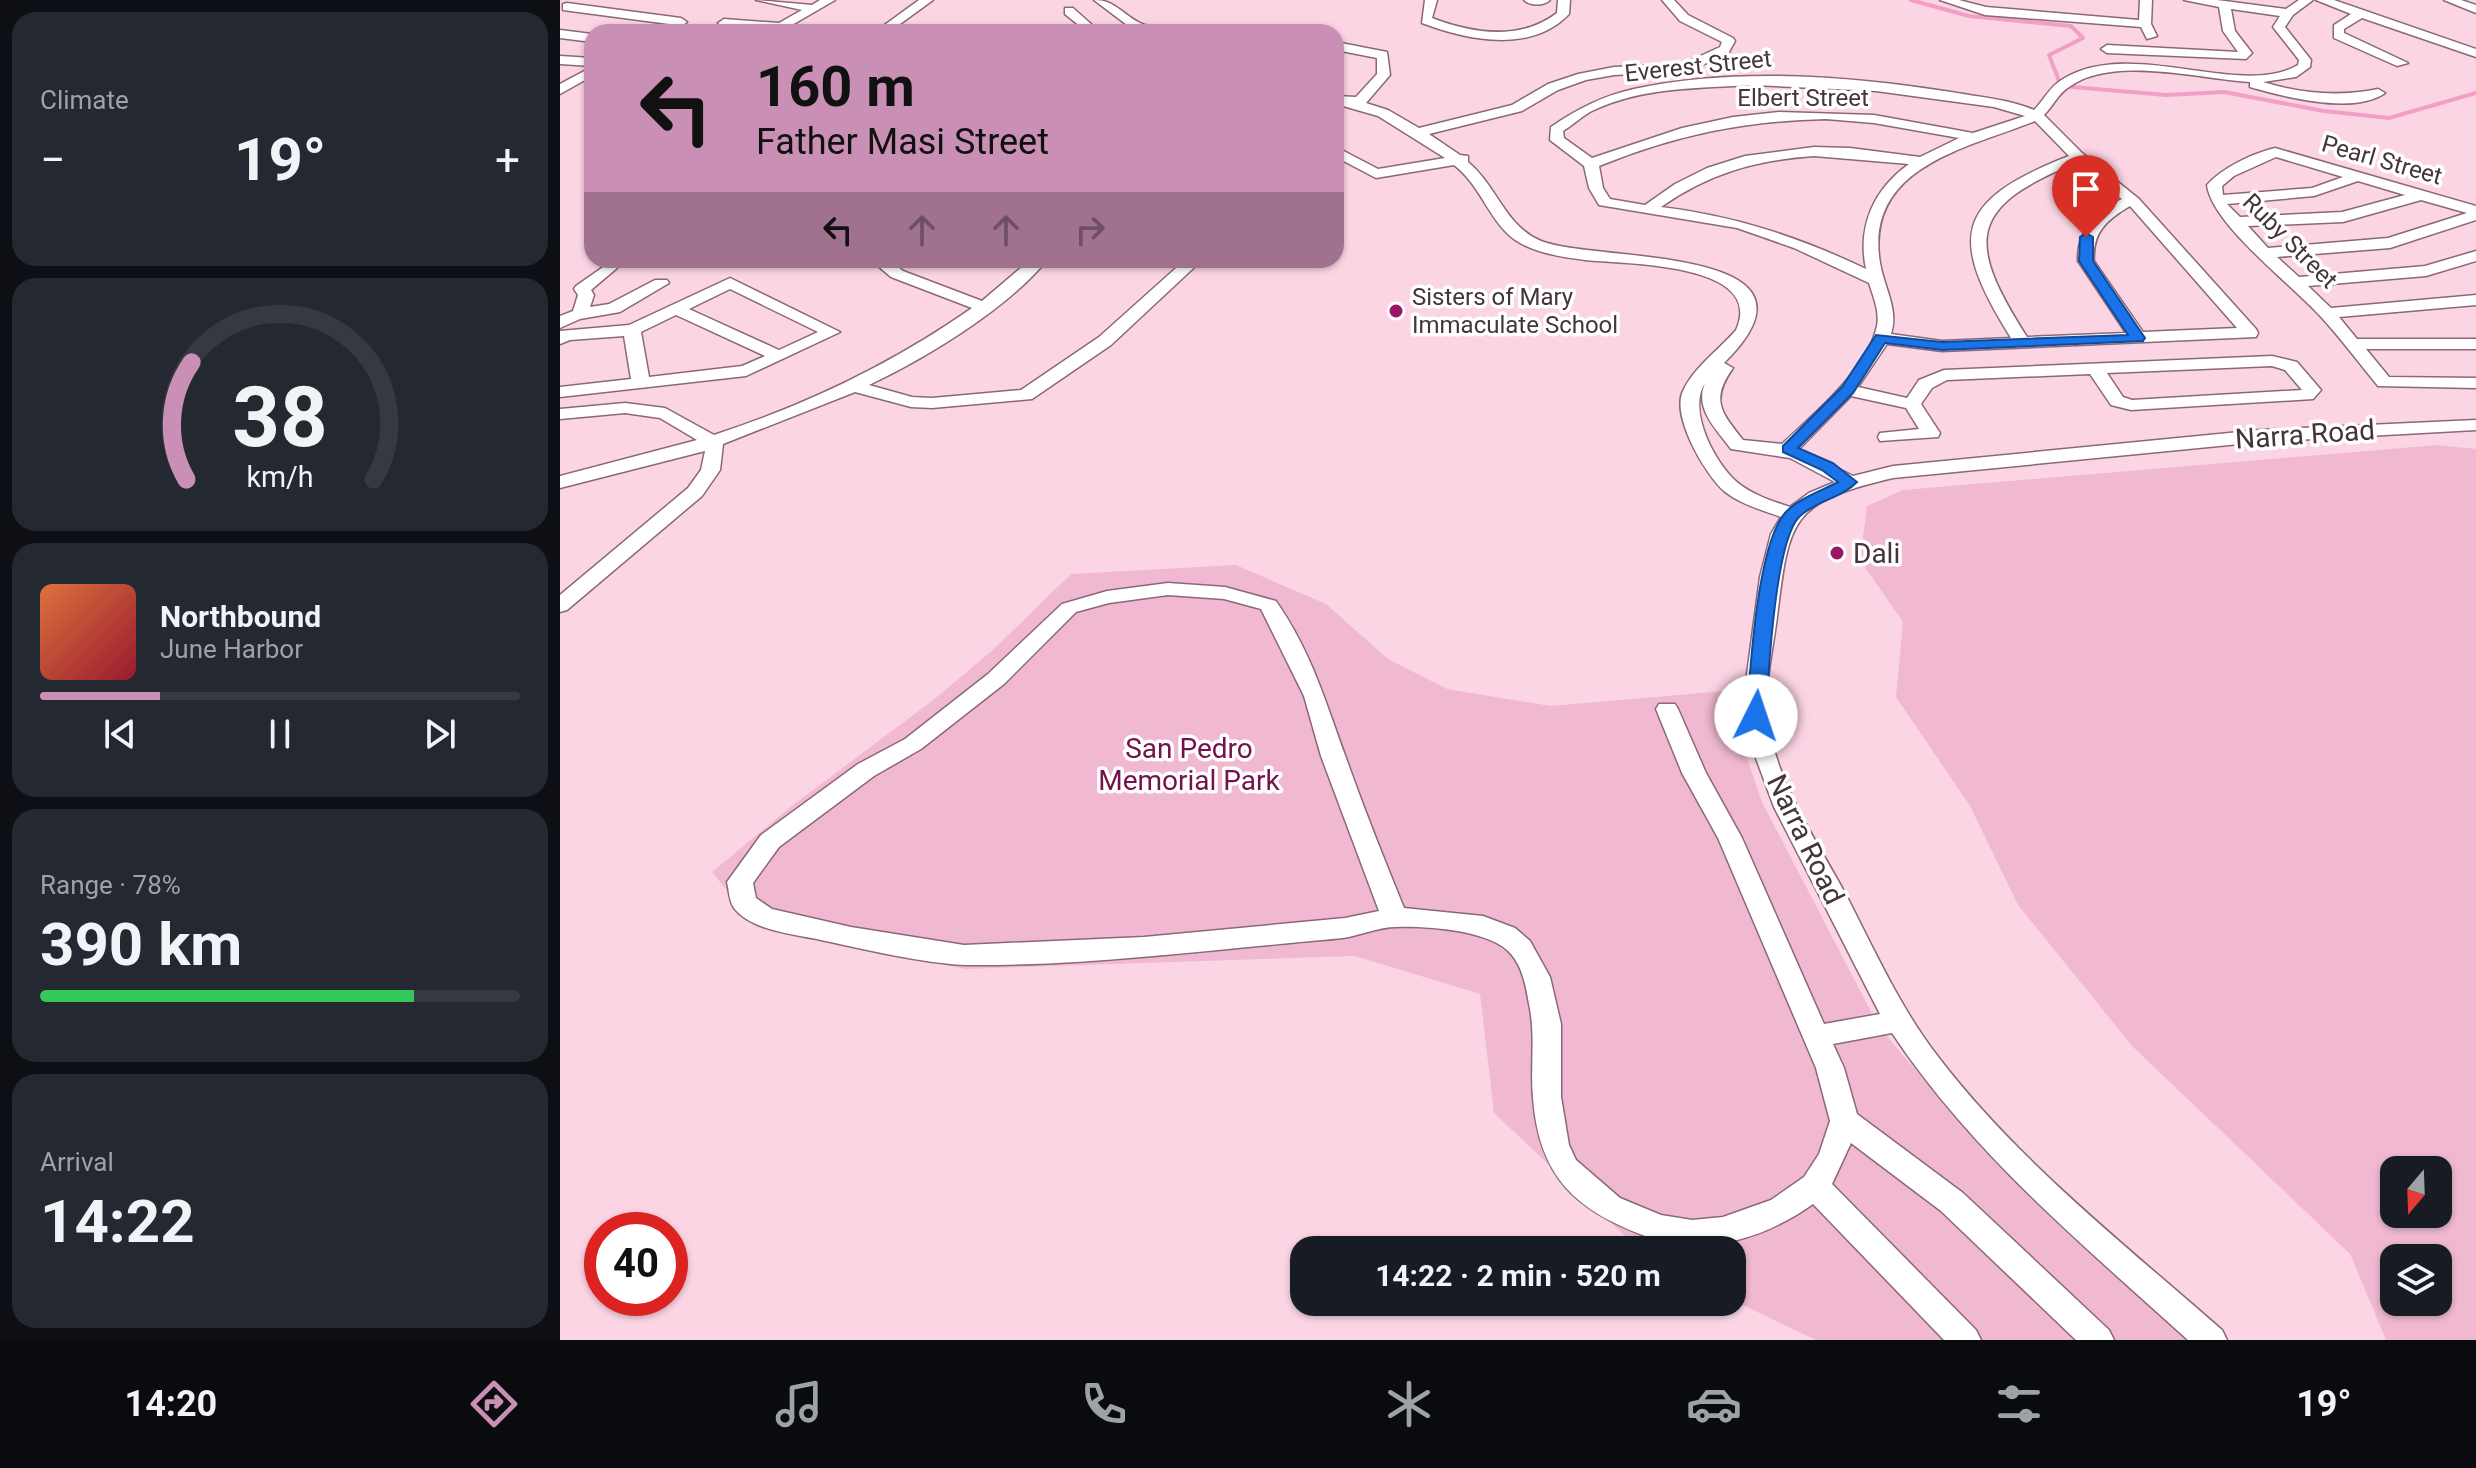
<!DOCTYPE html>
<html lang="en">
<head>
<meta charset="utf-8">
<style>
  body { margin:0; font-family:Roboto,sans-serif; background:#242831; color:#f1f3f6; height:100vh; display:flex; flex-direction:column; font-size:30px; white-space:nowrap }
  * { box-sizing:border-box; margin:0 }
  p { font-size:26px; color:#9ea1a6 }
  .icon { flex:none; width:44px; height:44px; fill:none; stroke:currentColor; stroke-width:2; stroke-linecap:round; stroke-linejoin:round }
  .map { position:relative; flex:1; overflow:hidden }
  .drawer { display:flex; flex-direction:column; gap:12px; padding:12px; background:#0d0f14; width:560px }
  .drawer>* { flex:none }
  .banner { position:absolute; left:24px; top:24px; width:760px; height:244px; border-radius:24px; box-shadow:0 2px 6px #0004; background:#ca8fb5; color:#111; overflow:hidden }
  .needle { width:52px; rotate:199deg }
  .tools { position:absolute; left:1820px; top:1156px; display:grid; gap:16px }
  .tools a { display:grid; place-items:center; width:72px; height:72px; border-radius:16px; background:#171b24; box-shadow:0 2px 6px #0004; font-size:40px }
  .speed { position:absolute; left:24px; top:1212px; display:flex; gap:16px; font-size:40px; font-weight:700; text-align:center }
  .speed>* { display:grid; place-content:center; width:104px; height:104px; border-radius:50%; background:#171b24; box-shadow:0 2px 6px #0004; line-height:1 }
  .speed .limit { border:12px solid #d22; background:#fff; color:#111 }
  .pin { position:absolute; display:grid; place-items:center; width:68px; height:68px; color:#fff; margin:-82px -34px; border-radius:50% 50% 50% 0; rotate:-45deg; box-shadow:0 0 8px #0007 }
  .pin .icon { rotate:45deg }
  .me { position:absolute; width:88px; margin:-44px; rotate:4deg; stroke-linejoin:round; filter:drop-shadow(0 0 6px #0008) }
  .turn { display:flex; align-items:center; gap:28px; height:168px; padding:0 40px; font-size:36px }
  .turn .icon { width:104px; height:104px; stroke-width:2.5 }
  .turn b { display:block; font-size:56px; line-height:68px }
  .lanes { display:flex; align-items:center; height:76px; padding:0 40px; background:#0003; justify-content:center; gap:40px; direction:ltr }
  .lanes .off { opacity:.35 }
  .big { font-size:60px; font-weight:700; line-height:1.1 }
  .drawer .widget { flex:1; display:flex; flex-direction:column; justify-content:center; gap:12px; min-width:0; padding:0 28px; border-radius:24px; background:#242831 }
  .drawer .dial { align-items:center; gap:0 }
  .dial svg { height:208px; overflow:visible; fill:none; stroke:#363941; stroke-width:7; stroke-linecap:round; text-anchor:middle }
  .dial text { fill:#f1f3f6; stroke:none }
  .song { display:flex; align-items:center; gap:24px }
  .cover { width:96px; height:96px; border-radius:12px; background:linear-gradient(135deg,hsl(20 70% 55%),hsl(350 70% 35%)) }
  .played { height:8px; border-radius:4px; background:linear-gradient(90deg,#ca8fb5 25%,#363941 25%) }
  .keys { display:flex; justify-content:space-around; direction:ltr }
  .heat { display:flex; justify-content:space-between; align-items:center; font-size:44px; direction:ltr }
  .charge { height:12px; border-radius:6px; background:linear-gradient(90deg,#34c759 78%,#363941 0) }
  .trip { position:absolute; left:730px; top:1236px; width:456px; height:80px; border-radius:24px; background:#171b24; box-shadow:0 2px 6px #0004; font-weight:700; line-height:80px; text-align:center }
  .dock { display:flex; height:128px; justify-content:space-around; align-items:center; background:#090b0e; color:#9ea1a6 }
  .dock .icon { width:56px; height:56px }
  .dock .on { color:#ca8fb5 }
  .dock b { font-size:36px; color:#f1f3f6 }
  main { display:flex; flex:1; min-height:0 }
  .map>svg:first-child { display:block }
  .green { fill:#f0b9d1; fill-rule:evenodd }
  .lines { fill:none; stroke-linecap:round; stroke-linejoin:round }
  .stream { stroke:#f29ec5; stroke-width:4 }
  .minor-casing { stroke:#8a6877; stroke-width:3 }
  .minor { fill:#fff; fill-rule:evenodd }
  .route { fill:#1a73e8; stroke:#114b97; stroke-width:2 }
  .poi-dot { fill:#9b1566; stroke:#fff; stroke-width:3 }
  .labels { text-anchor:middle; stroke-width:7; stroke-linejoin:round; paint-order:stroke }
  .far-street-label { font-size:24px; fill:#44343b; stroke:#fff }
  .far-poi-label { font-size:24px; fill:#44343b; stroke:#fff; text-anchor:start }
  .street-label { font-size:28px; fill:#44343b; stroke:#fff }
  .poi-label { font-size:28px; fill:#44343b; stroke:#fff; text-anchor:start }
  .park-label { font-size:28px; fill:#74124c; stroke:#fff }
</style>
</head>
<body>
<main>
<section class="drawer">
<div class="widget"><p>Climate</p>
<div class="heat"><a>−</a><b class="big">19°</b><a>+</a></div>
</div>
<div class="widget dial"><svg viewBox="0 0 100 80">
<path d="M14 69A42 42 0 1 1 86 69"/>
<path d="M14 69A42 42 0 0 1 16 24" stroke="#ca8fb5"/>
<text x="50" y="56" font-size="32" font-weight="700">38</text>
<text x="50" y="72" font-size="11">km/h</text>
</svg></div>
<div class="widget">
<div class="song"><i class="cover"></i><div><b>Northbound</b><p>June Harbor</p></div></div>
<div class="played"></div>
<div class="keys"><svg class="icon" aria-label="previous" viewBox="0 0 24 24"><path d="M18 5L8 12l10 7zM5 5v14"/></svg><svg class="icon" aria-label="pause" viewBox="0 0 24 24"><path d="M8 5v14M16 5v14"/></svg><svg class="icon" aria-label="next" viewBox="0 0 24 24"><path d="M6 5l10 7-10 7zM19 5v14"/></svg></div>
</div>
<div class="widget"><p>Range · 78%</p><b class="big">390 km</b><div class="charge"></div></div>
<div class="widget"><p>Arrival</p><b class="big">14:22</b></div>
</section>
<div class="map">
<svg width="1916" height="1340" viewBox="0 0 1916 1340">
  <rect width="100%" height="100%" fill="#fcd5e5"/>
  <g class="green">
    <path d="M 1877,445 L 1916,449 L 1916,1340 L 1826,1340 L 1790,1254 L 1573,1047 L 1458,905 L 1410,806 L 1336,697 L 1343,622 L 1300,560 L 1307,506 L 1343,490 ZM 1834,1170 L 1878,1170 L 1878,1214 L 1834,1214 ZM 1834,1258 L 1878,1258 L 1878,1302 L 1834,1302 Z"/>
    <path d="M 676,565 L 766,604 L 828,659 L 887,689 L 991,706 L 1164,691 L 1202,802 L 1319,1027 L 1405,1128 L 1632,1340 L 1256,1340 L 1172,1300 L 1172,1250 L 1080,1250 L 934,1113 L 920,994 L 795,956 L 405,969 L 197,927 L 152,872 L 233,805 L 372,701 L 434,649 L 511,574 Z"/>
  </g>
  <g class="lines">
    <path class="stream" d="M 1351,0 L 1409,16 L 1511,26 L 1523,38 L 1489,55 L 1501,86 L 1606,95 L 1664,92 L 1764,111 L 1829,118 L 1916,93"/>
    <defs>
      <g id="minor">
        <path d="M 196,0 L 252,5 L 260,0 L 275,0 L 220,32 L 164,27 L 158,23 L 164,19 L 219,23 L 242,10 Z"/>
        <path d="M 359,0 L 373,0 L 329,32 L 315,32 Z"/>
        <path d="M 534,0 C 555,0 562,14 580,23 C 595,31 617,23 631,32 L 575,31 Z"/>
        <path d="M 865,0 L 877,0 L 872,18 C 914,34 960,41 997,13 L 998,0 L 1010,0 L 1009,14 C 971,54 907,40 862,23 Z"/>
        <path d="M 964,0 L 990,0 C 984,6 970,6 964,0 Z"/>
        <path d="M 1102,0 L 1114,0 L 1128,15 L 1173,38 L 1175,41 L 1169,52 L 1130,71 L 1054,75 L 1026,80 L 998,90 L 962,111 L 869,134 L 900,155 L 908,156 L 908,162 C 937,186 945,226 981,241 C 1034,263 1285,243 1164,363 L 1173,368 C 1150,400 1161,412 1183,440 L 1222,444 C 1253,415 1308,369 1317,326 C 1320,312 1313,296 1309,283 L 1234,248 L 1177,228 L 1039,205 L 1029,188 L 1024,166 L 990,140 L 991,127 C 1017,109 1042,96 1074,89 C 1175,67 1289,76 1391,92 C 1419,97 1448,99 1474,110 C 1484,100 1490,86 1503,79 C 1572,37 1680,99 1738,65 L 1739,60 L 1713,27 L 1720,16 L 1671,9 L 1675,31 L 1692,53 L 1686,59 L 1547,53 L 1541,49 L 1547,45 L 1678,52 L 1663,31 L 1659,7 L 1624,0 L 1657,0 L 1726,9 L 1739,0 L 1753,0 L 1733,15 L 1725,27 L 1751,60 L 1750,67 L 1736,77 L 1703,82 C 1742,94 1779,97 1818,89 L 1825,93 C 1794,115 1724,97 1690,87 L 1690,82 C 1639,79 1553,55 1509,87 C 1498,94 1493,106 1484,115 L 1522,153 L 1579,199 L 1696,329 L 1698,333 L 1696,337 L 1382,351 L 1327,344 L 1298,387 L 1347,398 L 1359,380 L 1384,370 L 1712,356 L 1737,362 L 1761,390 L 1753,399 L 1571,410 L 1551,405 L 1530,374 L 1387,380 L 1372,388 L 1361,404 L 1380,433 L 1378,437 L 1320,441 L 1318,437 L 1320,433 L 1359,429 L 1346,408 L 1291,396 L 1239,449 L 1293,476 L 1333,466 L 1700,430 L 1916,420 L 1916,430 L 1700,442 L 1333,478 C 1231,502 1229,518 1217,617 C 1213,649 1205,681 1207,713 C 1213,779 1256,839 1286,895 C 1315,951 1340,1008 1379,1058 C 1459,1162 1564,1244 1662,1330 L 1667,1340 L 1628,1340 C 1522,1244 1412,1153 1332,1033 L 1273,1044 L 1284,1068 L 1297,1114 L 1403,1193 L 1549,1330 L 1554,1340 L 1516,1340 L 1381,1211 L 1291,1143 L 1272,1184 L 1416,1330 L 1421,1340 L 1384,1340 L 1253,1204 C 1205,1238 1145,1257 1088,1237 C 1016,1211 979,1177 973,1098 C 970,1066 976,1036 969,1004 C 966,987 963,968 951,954 C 931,930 866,926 836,927 C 819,927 801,935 783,938 C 766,940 747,941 730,943 C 623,953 514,966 407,965 C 366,964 302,949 261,940 C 234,934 192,931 174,908 C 169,901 169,890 167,882 L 201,835 L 298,764 L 345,739 L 428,674 L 502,604 L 547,591 L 608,583 L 665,587 L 716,601 C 752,653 765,701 786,758 C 804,809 824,859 844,908 L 923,916 L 955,928 L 970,941 L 990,977 L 1001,1024 L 1001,1097 L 1009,1145 L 1016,1160 L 1060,1198 L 1101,1215 L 1132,1220 L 1163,1217 L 1211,1200 L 1244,1177 L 1259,1154 L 1270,1121 L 1256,1068 L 1158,838 L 1122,773 L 1096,709 L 1099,704 L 1115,704 L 1118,709 L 1146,773 L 1182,838 L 1264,1024 L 1320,1014 L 1214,807 L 1187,734 L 1185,689 L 1200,577 L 1211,534 L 1221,517 C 1202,510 1180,504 1164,491 C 1145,474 1111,416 1123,391 C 1134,367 1159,350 1176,330 C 1207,262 1062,264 1025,260 C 1003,257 980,254 960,243 C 930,226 923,187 894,165 L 816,178 L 776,157 L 776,147 L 818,169 L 885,158 L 818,116 L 776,104 L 776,96 L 796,97 L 817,74 L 817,58 L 776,50 L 776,42 L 827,52 L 830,75 L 806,103 L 828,110 L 859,128 L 952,105 L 988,84 L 1018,74 L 1054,67 L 1123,64 L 1160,47 L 1162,42 L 1120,21 ZM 1194,85 L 1316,91 L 1434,107 L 1465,116 L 1413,133 L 1314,115 L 1219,112 L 1173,117 L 1122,128 L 1032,158 L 1004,138 L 1003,131 C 1013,125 1023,115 1034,110 C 1082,87 1141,88 1194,85 ZM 1266,119 L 1314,123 L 1399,138 L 1360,157 L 1290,148 L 1254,147 L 1185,156 L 1147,168 L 1115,184 L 1085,205 L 1050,199 L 1043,188 L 1039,166 C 1116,135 1182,121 1266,119 ZM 1475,121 L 1509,156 C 1394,201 1388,237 1451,338 L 1382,341 L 1331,334 C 1339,310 1324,287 1320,263 C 1304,166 1408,148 1475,121 ZM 1254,156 L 1349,164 C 1314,189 1297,226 1306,269 C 1239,237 1175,216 1101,207 C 1149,173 1196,160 1254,156 ZM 1516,163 L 1562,199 C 1536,212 1517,230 1518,261 L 1566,333 L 1467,337 C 1407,243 1406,207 1516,163 ZM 1570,206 L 1677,328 L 1583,332 L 1534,261 C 1532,233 1546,220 1570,206 ZM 1712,366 L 1725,370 L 1742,390 L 1572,400 L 1563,397 L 1547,373 ZM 1145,383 C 1134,409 1157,430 1171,449 L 1230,458 L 1275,482 L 1249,493 L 1230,507 C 1212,501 1193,495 1178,483 C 1155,464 1127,411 1145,383 ZM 608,595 L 664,599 L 701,609 L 744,696 L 761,756 L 819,911 L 785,918 L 584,937 L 404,945 L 291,927 L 212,909 L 196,898 L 193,883 L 219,847 L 314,776 L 361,749 L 444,684 L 516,612 L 549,603 Z"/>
        <path d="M 1380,0 L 1399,0 L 1426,7 L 1579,20 L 1580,0 L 1592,0 L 1591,24 L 1597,36 L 1587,39 L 1581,27 L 1425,15 Z"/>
        <path d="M 1756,0 L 1774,0 L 1916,49 L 1916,57 L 1802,18 L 1784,29 L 1784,33 L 1848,63 L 1837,66 L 1774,38 L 1774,25 L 1791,14 Z"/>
        <path d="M 1884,0 L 1901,0 L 1916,5 L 1916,13 Z"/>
        <path d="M 7,3 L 121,18 L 127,22 L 113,32 L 98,32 L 109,24 L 3,10 L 3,4 Z"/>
        <path d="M 505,8 L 513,8 L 540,32 L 527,32 L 505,14 Z"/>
        <path d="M 0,30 L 32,34 L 32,42 L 0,38 Z"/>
        <path d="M 0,56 L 32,58 L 32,66 L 0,64 Z"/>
        <path d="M 32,67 L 32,76 L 0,94 L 0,84 Z"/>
        <path d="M 1715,148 L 1916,206 L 1916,220 L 1830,248 L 1717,257 L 1739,277 L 1865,266 L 1916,251 L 1916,261 L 1866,276 L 1748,286 L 1771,308 L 1916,295 L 1916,305 L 1779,317 L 1797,339 L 1916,339 L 1916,349 L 1806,349 L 1829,377 L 1916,378 L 1916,388 L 1818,386 C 1799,363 1782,340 1763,319 C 1734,286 1652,225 1647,185 C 1663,167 1692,154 1715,148 ZM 1716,157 L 1783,177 L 1752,188 L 1663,195 L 1662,186 L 1674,176 ZM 1798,181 L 1845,195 L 1782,212 L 1680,217 L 1667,204 L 1754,196 ZM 1861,200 L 1907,213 L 1828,238 L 1708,248 L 1688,226 L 1783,222 Z"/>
        <path d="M 311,260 L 329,260 L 343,271 L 422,301 L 470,260 L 487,260 C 447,309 366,358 309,385 L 352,397 L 372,398 L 461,390 L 539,337 L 625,260 L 642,260 L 551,345 L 472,399 L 372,408 L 351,407 L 295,392 L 163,444 L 160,470 L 142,496 L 7,610 L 0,612 L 0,595 L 128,488 L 141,470 L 145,451 L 0,488 L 0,476 L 137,440 L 100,418 L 65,413 L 0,419 L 0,409 L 65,403 L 105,408 L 154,435 C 246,405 332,364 412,308 L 331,277 Z"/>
        <path d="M 49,263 L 57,268 L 31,290 L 34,295 L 30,307 L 49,304 L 95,280 L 107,280 L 109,283 L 60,312 L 20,319 L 0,328 L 0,316 L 13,311 L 18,295 L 14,289 L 16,286 Z"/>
        <path d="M 170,278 L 280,332 L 186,376 L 0,397 L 0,387 L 71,379 L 64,336 L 10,340 L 0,344 L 0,331 L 69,325 ZM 170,289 L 258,332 L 219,350 L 129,309 ZM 116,315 L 205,356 L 182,366 L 89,377 L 81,332 Z"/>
      </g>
    </defs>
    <use href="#minor" class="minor-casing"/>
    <use href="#minor" class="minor"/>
  </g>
  <path class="route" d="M 1526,233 L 1533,237 L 1533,261 L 1585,338 L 1583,341 L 1382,350 L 1325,343 L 1293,393 L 1238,448 L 1273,463 L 1297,482 C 1282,498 1255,501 1239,517 C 1215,542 1208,677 1206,716 L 1196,722 L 1190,720 L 1187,716 C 1190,670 1197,546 1225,513 C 1237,499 1263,490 1278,482 L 1262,470 L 1223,452 L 1223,446 L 1282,387 L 1316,335 L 1382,342 L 1568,335 L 1519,261 L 1520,237 Z"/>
  <g class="poi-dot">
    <circle cx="836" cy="311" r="8"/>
    <circle cx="1277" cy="553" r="8"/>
  </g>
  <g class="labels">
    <g class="far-street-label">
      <text transform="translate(1138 66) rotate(-6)" y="8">Everest Street</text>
      <text x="1243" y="106">Elbert Street</text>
      <text transform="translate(1822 160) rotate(16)" y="8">Pearl Street</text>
      <text transform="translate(1730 241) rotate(45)" y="8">Ruby Street</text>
    </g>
    <g class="far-poi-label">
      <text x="852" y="305">Sisters of Mary<tspan x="852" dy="28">Immaculate School</tspan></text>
    </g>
    <g class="street-label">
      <text transform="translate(1745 434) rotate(-4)" y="10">Narra Road</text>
      <text transform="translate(1246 839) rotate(64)" y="10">Narra Road</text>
    </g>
    <g class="poi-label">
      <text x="1293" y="563">Dali</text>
    </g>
    <g class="park-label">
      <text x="629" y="758">San Pedro<tspan x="629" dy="32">Memorial Park</tspan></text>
    </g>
  </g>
</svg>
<div class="tools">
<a><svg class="needle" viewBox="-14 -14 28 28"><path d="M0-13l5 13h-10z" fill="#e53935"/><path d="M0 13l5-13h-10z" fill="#9ea1a6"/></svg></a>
<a><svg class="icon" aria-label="layers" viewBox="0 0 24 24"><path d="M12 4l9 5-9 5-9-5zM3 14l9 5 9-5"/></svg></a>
</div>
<div class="speed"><div class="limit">40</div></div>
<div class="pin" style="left:1526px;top:237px;background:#d93025"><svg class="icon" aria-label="arrive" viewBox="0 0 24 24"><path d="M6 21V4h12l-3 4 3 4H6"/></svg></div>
<svg class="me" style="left:1196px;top:716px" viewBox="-20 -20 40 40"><circle r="19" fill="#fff"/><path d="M0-13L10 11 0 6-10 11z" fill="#1a73e8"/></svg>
<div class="trip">14:22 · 2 min · 520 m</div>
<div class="banner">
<div class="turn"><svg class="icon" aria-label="left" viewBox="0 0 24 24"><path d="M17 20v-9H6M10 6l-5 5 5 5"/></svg><div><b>160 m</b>Father Masi Street</div></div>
<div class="lanes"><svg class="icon" aria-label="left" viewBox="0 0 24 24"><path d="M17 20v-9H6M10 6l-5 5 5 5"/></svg><svg class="icon off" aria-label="ahead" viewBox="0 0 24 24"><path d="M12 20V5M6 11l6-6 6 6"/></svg><svg class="icon off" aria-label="ahead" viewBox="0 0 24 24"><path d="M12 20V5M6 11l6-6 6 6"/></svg><svg class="icon off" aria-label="right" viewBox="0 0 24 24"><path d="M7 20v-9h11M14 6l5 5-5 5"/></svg></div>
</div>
</div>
</main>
<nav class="dock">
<b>14:20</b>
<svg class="icon on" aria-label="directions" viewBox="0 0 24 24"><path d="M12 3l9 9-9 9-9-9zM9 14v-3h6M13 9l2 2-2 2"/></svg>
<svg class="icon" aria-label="music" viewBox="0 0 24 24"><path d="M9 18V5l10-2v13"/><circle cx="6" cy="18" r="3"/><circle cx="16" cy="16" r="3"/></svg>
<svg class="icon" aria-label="phone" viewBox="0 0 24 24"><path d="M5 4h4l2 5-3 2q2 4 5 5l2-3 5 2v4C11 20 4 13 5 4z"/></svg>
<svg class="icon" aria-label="climate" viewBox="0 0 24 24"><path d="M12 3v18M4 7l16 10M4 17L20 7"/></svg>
<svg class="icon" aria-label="car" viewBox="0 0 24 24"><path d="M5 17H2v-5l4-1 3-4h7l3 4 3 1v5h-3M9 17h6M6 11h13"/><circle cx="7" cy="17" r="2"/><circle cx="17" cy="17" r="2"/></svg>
<svg class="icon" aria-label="filters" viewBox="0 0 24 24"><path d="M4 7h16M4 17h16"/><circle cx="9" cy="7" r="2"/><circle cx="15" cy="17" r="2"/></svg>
<b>19°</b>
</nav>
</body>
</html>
